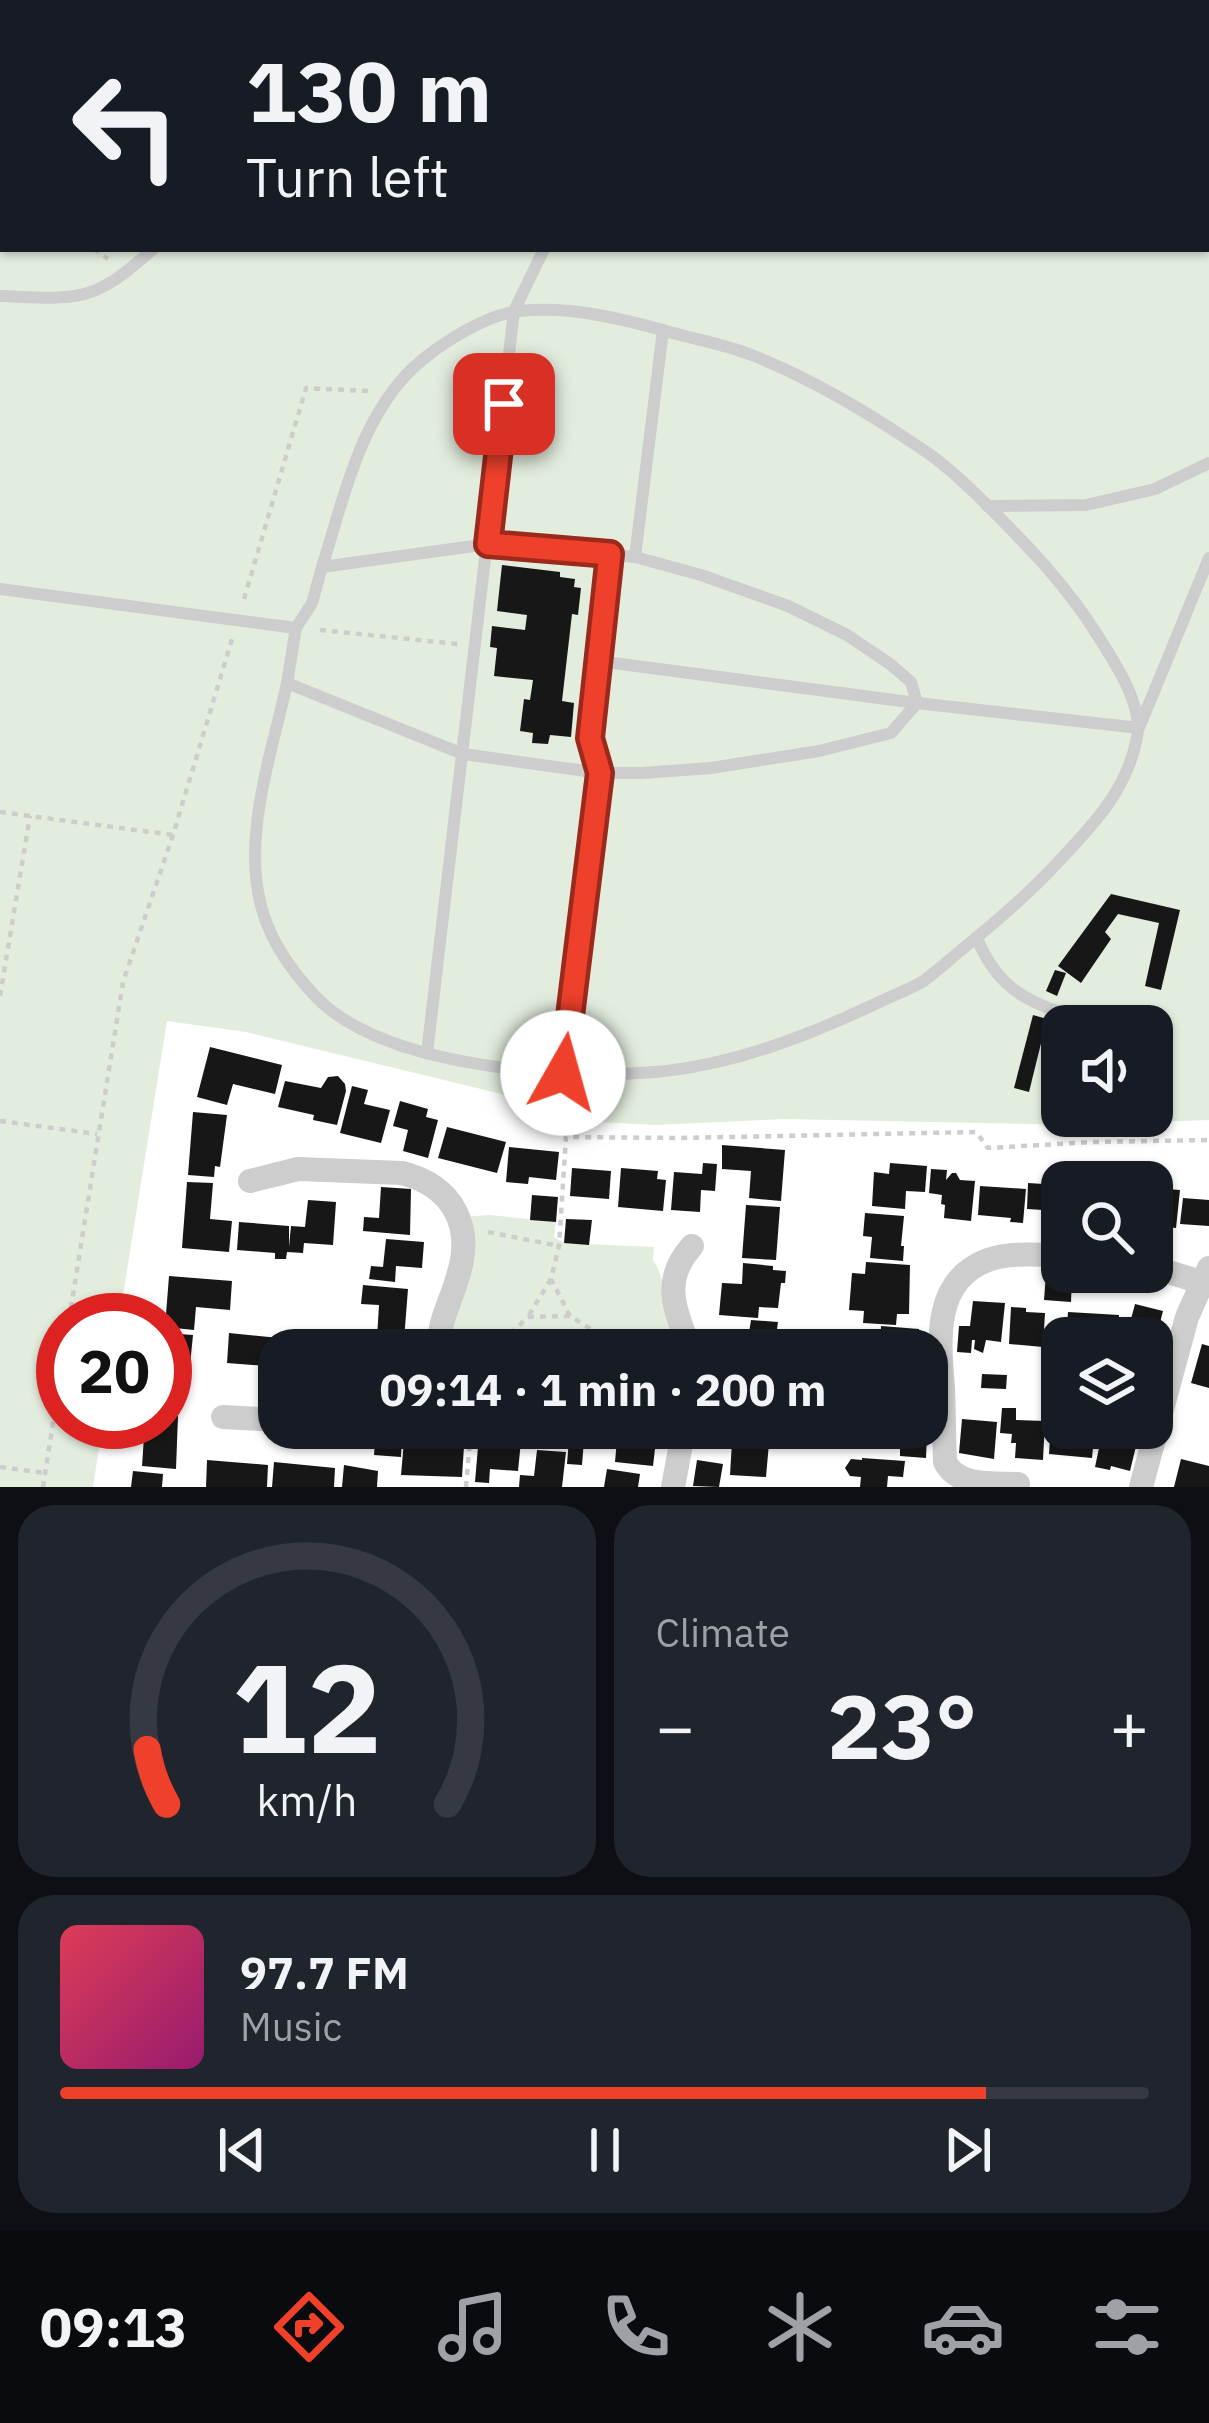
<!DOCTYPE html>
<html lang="en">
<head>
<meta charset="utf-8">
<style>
  body { margin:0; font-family:"IBM Plex Sans",sans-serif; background:#20242c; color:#f1f3f6; height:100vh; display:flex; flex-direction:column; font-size:45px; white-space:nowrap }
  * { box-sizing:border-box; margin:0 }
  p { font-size:39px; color:#9ea1a6 }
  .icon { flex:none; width:66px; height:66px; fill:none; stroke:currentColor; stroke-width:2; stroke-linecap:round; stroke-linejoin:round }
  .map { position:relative; height:1487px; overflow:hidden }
  .drawer { display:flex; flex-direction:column; gap:18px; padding:18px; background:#0d0f14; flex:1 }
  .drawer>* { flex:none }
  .guide { position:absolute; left:0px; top:0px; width:1209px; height:252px; box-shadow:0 3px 9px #0004; background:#171b24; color:#f1f3f6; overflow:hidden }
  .controls { position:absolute; left:1041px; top:1005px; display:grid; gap:24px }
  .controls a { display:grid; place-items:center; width:132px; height:132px; border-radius:24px; background:#171b24; box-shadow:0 3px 9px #0004; font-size:60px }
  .speed { position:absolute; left:36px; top:1293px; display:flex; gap:24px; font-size:60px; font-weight:700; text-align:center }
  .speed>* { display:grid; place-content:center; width:156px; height:156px; border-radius:50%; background:#171b24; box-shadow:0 3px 9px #0004; line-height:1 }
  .speed .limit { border:18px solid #d22; background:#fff; color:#111 }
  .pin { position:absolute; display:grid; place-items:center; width:102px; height:102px; color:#fff; margin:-51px; border-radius:24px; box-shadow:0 6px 18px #0006 }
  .me { position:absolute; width:132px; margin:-66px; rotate:7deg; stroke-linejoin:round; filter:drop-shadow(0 0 9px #0008) }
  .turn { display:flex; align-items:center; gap:42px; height:252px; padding:0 48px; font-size:54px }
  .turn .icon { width:156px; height:156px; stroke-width:2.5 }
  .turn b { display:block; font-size:84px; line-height:102px }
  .big { font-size:90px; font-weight:800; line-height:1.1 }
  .drawer .card { flex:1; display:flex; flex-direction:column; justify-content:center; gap:18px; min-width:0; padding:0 42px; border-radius:36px; background:#20242c }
  .drawer .dial { align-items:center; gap:0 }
  .dial svg { height:312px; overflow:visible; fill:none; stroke:#363941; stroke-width:7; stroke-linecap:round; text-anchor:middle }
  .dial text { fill:#f1f3f6; stroke:none }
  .song { display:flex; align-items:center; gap:36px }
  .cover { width:144px; height:144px; border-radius:18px; background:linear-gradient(135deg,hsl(350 70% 55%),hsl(320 70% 35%)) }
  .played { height:12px; border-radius:6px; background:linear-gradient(90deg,#ee402b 85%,#363941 85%) }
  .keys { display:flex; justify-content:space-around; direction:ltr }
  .heat { display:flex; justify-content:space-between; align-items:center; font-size:66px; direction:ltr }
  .drawer .tiles { flex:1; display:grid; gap:18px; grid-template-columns:1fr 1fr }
  .card:last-child { grid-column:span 2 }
  .trip { position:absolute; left:258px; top:1329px; width:690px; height:120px; border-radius:36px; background:#171b24; box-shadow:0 3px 9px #0004; font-weight:800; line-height:120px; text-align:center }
  .tabs { display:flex; height:192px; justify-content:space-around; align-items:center; background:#090b0e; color:#9ea1a6 }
  .tabs .icon { width:84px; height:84px }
  .tabs .active { color:#ee402b }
  .tabs b { font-size:54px; color:#f1f3f6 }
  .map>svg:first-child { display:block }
  .green { fill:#e3eddd; fill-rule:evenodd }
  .building { fill:#171717 }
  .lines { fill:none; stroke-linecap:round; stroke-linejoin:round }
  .path { stroke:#cdcdcd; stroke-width:4.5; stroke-dasharray:6 6; stroke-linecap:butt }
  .service { stroke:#cdcdcd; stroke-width:12 }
  .minor { stroke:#cdcdcd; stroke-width:24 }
  .route-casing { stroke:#9b2a1c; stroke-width:30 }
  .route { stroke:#ee402b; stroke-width:21 }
</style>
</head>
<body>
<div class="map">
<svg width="1209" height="1487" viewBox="0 0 1209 1487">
  <rect width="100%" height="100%" fill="#fff"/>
  <g class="green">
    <path d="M 0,0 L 707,0 L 715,3 L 3,3 L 3,249 L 1206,249 L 1206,105 L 1209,106 L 1209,1120 L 1075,1125 L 785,1119 L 655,1125 L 579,1121 L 580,1110 L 514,1097 L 246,1032 L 167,1021 L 119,1320 L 63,1320 L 63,1422 L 103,1422 L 93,1487 L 0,1487 ZM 1062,1026 L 1152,1026 L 1152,1116 L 1062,1116 Z"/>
    <path d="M 490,1215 L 556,1222 L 554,1237 L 564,1243 L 654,1247 L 653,1260 C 669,1283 664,1321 677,1350 L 438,1350 L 459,1217 Z"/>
  </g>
  <g class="building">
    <path d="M 502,565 L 560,572 L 560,577 L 575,579 L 574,587 L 581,588 L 578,615 L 572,614 L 562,701 L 574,703 L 571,737 L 550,735 L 548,744 L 532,743 L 533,733 L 520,731 L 524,699 L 530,700 L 533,680 L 494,676 L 497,648 L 490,647 L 492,626 L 525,630 L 527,615 L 497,611 Z"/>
    <path d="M 1111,894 L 1180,910 L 1161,990 L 1145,986 L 1159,923 L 1118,914 L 1105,932 L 1111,939 L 1081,983 L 1058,966 Z"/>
    <path d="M 1055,970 L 1066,973 L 1057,996 L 1046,991 Z"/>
    <path d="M 1033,1015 L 1047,1019 L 1029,1092 L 1014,1088 Z"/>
    <path d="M 210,1047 L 282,1065 L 275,1094 L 233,1084 L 227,1105 L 197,1097 Z"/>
    <path d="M 338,1076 L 345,1084 L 346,1091 L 337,1125 L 313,1120 L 314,1115 L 278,1107 L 285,1081 L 321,1088 L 328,1077 Z"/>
    <path d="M 352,1086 L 368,1090 L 364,1104 L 390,1110 L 381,1143 L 340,1133 Z"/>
    <path d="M 400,1101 L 428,1109 L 426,1117 L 438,1120 L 428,1158 L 403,1151 L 408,1130 L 393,1126 Z"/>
    <path d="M 193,1112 L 227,1115 L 220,1167 L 215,1166 L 214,1177 L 188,1175 Z"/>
    <path d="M 447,1127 L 506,1142 L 497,1173 L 438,1158 Z"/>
    <path d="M 722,1145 L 785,1150 L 781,1201 L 749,1198 L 751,1171 L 722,1169 Z"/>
    <path d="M 509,1147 L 559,1152 L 556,1180 L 529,1177 L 528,1184 L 506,1182 Z"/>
    <path d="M 703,1163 L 717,1164 L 715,1191 L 701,1190 L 700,1212 L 671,1210 L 674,1172 L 702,1174 Z"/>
    <path d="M 890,1163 L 927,1166 L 925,1192 L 906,1191 L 905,1209 L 872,1206 L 874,1172 L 889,1174 Z"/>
    <path d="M 572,1168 L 611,1171 L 609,1199 L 570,1196 Z"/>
    <path d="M 621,1168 L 658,1171 L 657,1179 L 666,1180 L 663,1211 L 618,1207 Z"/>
    <path d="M 931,1169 L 947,1170 L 946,1180 L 952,1173 L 956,1173 L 960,1180 L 975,1181 L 971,1221 L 944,1218 L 945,1205 L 941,1204 L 942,1195 L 929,1193 Z"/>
    <path d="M 187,1182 L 213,1183 L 210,1219 L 232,1221 L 229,1252 L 182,1248 Z"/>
    <path d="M 1028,1183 L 1044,1184 L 1043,1194 L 1062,1196 L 1062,1235 L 1042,1233 L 1043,1210 L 1027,1209 Z"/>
    <path d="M 980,1186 L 1026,1189 L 1023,1223 L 1010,1222 L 1011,1218 L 978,1215 Z"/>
    <path d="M 381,1187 L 411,1189 L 410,1235 L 363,1231 L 364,1217 L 379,1218 Z"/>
    <path d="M 1152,1188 L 1180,1190 L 1176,1228 L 1161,1226 L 1161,1222 L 1152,1221 Z"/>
    <path d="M 532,1195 L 558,1197 L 556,1222 L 530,1220 Z"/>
    <path d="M 1183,1198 L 1209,1200 L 1209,1226 L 1180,1224 Z"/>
    <path d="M 308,1200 L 336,1202 L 333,1245 L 304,1243 L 303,1253 L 287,1252 L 286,1259 L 275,1259 L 275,1253 L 237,1250 L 239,1222 L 289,1226 L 289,1247 L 291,1226 L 305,1227 Z"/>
    <path d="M 746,1205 L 780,1207 L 776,1260 L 742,1258 Z"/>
    <path d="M 865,1213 L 904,1216 L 901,1246 L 904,1246 L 903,1261 L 870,1258 L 872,1237 L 863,1236 Z"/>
    <path d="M 566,1219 L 592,1220 L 589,1245 L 564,1243 Z"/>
    <path d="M 386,1239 L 424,1242 L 422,1268 L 396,1266 L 395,1282 L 369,1279 L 371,1266 L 383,1267 Z"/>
    <path d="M 866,1262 L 910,1265 L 909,1314 L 897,1314 L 896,1325 L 863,1323 L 864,1311 L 849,1310 L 852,1273 L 865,1274 Z"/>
    <path d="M 743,1263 L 773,1266 L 773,1270 L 786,1271 L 785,1283 L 781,1283 L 778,1308 L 759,1307 L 758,1318 L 719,1315 L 722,1283 L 742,1284 Z"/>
    <path d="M 1046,1274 L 1072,1276 L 1071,1302 L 1044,1300 Z"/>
    <path d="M 169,1276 L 232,1281 L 230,1310 L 196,1307 L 194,1330 L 165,1327 Z"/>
    <path d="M 363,1285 L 408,1289 L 404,1340 L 377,1338 L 379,1305 L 361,1304 Z"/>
    <path d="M 973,1301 L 1005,1303 L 1001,1342 L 986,1340 L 983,1353 L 974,1349 L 975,1340 L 972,1340 L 971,1353 L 957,1352 L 959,1326 L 970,1326 Z"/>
    <path d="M 1135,1304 L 1163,1311 L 1156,1338 L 1126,1338 Z"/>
    <path d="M 1011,1307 L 1026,1308 L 1026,1312 L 1045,1313 L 1043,1347 L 1009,1344 Z"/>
    <path d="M 1068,1312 L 1119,1315 L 1117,1338 L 1066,1338 Z"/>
    <path d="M 751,1320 L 778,1322 L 776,1336 L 764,1335 L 763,1350 L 723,1350 L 725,1331 L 749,1333 Z"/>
    <path d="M 881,1326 L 919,1329 L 918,1350 L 880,1350 Z"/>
    <path d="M 165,1333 L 193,1335 L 190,1365 L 187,1365 L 185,1388 L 179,1388 L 179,1399 L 165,1398 Z"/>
    <path d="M 229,1333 L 289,1339 L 288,1350 L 279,1350 L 279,1372 L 266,1371 L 267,1366 L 227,1363 Z"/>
    <path d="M 294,1341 L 325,1343 L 324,1350 L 294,1350 Z"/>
    <path d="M 1202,1344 L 1209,1346 L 1209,1388 L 1191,1383 Z"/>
    <path d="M 982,1374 L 1007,1375 L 1006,1389 L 981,1388 Z"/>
    <path d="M 165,1404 L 173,1404 L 172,1415 L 178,1416 L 176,1469 L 142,1466 L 145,1422 L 165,1422 Z"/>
    <path d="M 1002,1408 L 1016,1408 L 1016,1420 L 1045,1421 L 1043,1460 L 1015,1458 L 1016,1443 L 1011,1443 L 1012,1434 L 1000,1433 Z"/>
    <path d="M 962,1419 L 997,1422 L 994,1459 L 959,1453 Z"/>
    <path d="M 1051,1422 L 1062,1422 L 1062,1428 L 1095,1428 L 1092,1458 L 1049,1454 Z"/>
    <path d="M 618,1428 L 632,1428 L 631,1438 L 656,1440 L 653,1466 L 615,1462 Z"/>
    <path d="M 863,1428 L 898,1428 L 898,1432 L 927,1433 L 926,1458 L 900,1456 L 900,1447 L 862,1445 Z"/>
    <path d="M 1117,1428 L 1135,1429 L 1133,1437 L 1138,1438 L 1130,1471 L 1111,1466 L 1110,1470 L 1095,1467 L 1103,1429 L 1116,1432 Z"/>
    <path d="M 376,1429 L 402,1431 L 401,1457 L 374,1455 Z"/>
    <path d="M 479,1435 L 521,1441 L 518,1471 L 490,1469 L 489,1483 L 475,1482 Z"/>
    <path d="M 569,1439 L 584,1440 L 582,1465 L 567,1464 Z"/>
    <path d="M 404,1441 L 464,1446 L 462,1477 L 401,1475 Z"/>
    <path d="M 732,1441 L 769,1443 L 766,1477 L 730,1475 Z"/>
    <path d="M 537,1450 L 566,1452 L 562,1487 L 519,1487 L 520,1475 L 534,1476 Z"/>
    <path d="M 862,1458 L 905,1461 L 903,1477 L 888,1476 L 887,1487 L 860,1487 L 861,1477 L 850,1476 L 845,1468 L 851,1459 L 862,1460 Z"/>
    <path d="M 1181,1459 L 1209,1466 L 1209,1487 L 1174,1487 Z"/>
    <path d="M 207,1460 L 268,1465 L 267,1487 L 206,1487 Z"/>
    <path d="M 697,1460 L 723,1464 L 719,1487 L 693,1486 Z"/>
    <path d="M 274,1462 L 335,1468 L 334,1487 L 272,1487 Z"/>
    <path d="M 344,1465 L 378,1471 L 377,1487 L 342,1487 Z"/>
    <path d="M 607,1469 L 640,1474 L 638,1487 L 604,1487 Z"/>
    <path d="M 133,1471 L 163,1474 L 162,1487 L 131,1487 Z"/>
  </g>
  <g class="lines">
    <g class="path">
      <path d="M 252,0 L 254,3"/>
      <path d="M 391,0 L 406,3"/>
      <path d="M 419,0 L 419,3"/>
      <path d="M 572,0 L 575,3"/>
      <path d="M 367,3 L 384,0"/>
      <path d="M 484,3 L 486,0"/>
      <path d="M 0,17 L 3,19"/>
      <path d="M 0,125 L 3,125"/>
      <path d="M 0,185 L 3,187"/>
      <path d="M 94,249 L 108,259"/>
      <path d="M 244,599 L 306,388 L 368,391"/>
      <path d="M 320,630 L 458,644"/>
      <path d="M 0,812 L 173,835"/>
      <path d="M 0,996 L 30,816"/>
      <path d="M 0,1121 L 97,1134"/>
      <path d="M 488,1232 L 559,1246"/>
      <path d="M 529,1315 L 551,1279"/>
      <path d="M 570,1316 L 551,1279 L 559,1246 L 566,1137 L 680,1138 L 976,1132 L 988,1148 L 1093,1142 L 1209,1140"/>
      <path d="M 69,1320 L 123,982 L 173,835 L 232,639"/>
      <path d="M 493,1350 L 528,1317 L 570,1316 L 624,1350"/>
      <path d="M 0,1467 L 45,1473"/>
      <path d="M 43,1487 L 63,1358"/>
      <path d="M 466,1487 L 471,1428"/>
    </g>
    <g class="service">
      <path d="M 125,0 L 129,3"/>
      <path d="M 931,0 L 938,3"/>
      <path d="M 954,3 L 954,0"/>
      <path d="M 1206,111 L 1209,112"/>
      <path d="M 1206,239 L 1209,240"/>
      <path d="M 0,296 C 79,299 92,304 153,249"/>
      <path d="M 987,506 L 1086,505 L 1155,489 L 1209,463"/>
      <path d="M 488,544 L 635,557 L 701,575 L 788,606 L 847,635 L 890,664 L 911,682 L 917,703 L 891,733 L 819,751 L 711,768 L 642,773 L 600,773 L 463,754 L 287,683 L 296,628 L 312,603 L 322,567 Z"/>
      <path d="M 635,557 L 663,330"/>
      <path d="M 0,589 L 296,628"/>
      <path d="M 598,661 L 917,703 L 1139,728 L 1209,558"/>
      <path d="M 287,683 C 271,758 237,849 267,924 C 278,954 308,993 333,1012 C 409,1068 563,1079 655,1072 C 733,1065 808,1036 877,1003 C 892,996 908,990 922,982 C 935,973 948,961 960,951 C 995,923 1030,893 1060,860 C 1095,823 1128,788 1137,737 C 1143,704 1115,663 1098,636 C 1067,586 1028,546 987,505 C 967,485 945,464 922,449 C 869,413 809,377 749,354 C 723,344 693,339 666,331 C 619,318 570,306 520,311 C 485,315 439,344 413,368 C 359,420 344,498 322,567"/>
      <path d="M 977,938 C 1000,995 1034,1004 1090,1022"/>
      <path d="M 427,1053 L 514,311 L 544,249"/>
      <path d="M 563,1073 L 600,773 L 590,738 L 592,702 L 610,554"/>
    </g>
    <g class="minor">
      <path d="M 250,1181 L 298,1169 L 402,1173 C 453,1186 474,1226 458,1276 C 450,1304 439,1320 438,1350"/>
      <path d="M 1152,1267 L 1201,1282"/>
      <path d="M 690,1350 C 676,1310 660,1282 692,1246"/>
      <path d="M 223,1417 L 279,1420"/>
      <path d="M 1018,1484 C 991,1483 958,1487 945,1462 C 944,1437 944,1412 943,1388 C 939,1340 933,1280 988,1260 C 1011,1252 1038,1255 1062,1255"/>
      <path d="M 673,1487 L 684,1428"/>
      <path d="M 1141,1487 L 1187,1317 L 1209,1268"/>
    </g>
  </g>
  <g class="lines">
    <defs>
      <path id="route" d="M 504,404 L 488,544 L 610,554 L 590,738 L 600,773 L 563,1073"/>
    </defs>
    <use href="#route" class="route-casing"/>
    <use href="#route" class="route"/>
  </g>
</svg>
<div class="controls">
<a><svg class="icon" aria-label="sound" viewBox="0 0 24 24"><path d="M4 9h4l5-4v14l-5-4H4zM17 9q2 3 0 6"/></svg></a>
<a><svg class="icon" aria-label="search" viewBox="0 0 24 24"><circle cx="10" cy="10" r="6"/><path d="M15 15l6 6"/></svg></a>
<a><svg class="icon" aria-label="layers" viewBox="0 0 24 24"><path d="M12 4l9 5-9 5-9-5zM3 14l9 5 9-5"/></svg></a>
</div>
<div class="speed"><div class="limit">20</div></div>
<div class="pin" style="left:504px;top:404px;background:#d93025"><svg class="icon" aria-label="arrive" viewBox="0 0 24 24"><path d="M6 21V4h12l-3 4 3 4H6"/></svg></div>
<svg class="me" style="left:563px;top:1073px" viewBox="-20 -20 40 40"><circle r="19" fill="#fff"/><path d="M0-13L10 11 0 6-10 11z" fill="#ee402b"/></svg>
<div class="trip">09:14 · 1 min · 200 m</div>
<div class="guide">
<div class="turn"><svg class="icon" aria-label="left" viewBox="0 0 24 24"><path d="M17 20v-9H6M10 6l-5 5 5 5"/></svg><div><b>130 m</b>Turn left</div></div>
</div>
</div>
<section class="drawer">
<div class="tiles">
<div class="card dial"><svg viewBox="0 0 100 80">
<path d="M14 69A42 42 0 1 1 86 69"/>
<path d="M14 69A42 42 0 0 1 9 55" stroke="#ee402b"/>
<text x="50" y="56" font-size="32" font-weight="700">12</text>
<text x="50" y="72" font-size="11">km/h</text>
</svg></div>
<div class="card"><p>Climate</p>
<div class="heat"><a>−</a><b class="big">23°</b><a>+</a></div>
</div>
<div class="card">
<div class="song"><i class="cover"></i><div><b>97.7 FM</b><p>Music</p></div></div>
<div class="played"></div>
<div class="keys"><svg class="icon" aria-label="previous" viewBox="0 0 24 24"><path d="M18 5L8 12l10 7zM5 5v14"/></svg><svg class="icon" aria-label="pause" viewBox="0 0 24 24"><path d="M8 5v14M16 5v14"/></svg><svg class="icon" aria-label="next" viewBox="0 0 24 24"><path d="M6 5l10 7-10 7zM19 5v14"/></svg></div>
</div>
</div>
</section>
<nav class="tabs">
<b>09:13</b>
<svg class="icon active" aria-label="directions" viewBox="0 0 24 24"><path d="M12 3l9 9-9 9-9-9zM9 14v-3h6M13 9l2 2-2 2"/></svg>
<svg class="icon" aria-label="music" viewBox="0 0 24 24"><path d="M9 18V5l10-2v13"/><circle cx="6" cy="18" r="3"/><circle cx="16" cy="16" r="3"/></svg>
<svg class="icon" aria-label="phone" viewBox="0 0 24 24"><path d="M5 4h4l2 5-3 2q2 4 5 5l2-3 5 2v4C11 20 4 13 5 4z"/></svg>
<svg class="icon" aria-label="climate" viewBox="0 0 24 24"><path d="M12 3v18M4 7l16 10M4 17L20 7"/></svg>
<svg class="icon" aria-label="car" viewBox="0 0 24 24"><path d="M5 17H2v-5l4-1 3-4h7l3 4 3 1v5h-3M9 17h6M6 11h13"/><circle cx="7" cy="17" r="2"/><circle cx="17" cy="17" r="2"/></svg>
<svg class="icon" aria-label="filters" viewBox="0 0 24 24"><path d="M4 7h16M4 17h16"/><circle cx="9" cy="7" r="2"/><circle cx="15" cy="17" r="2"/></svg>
</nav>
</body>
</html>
